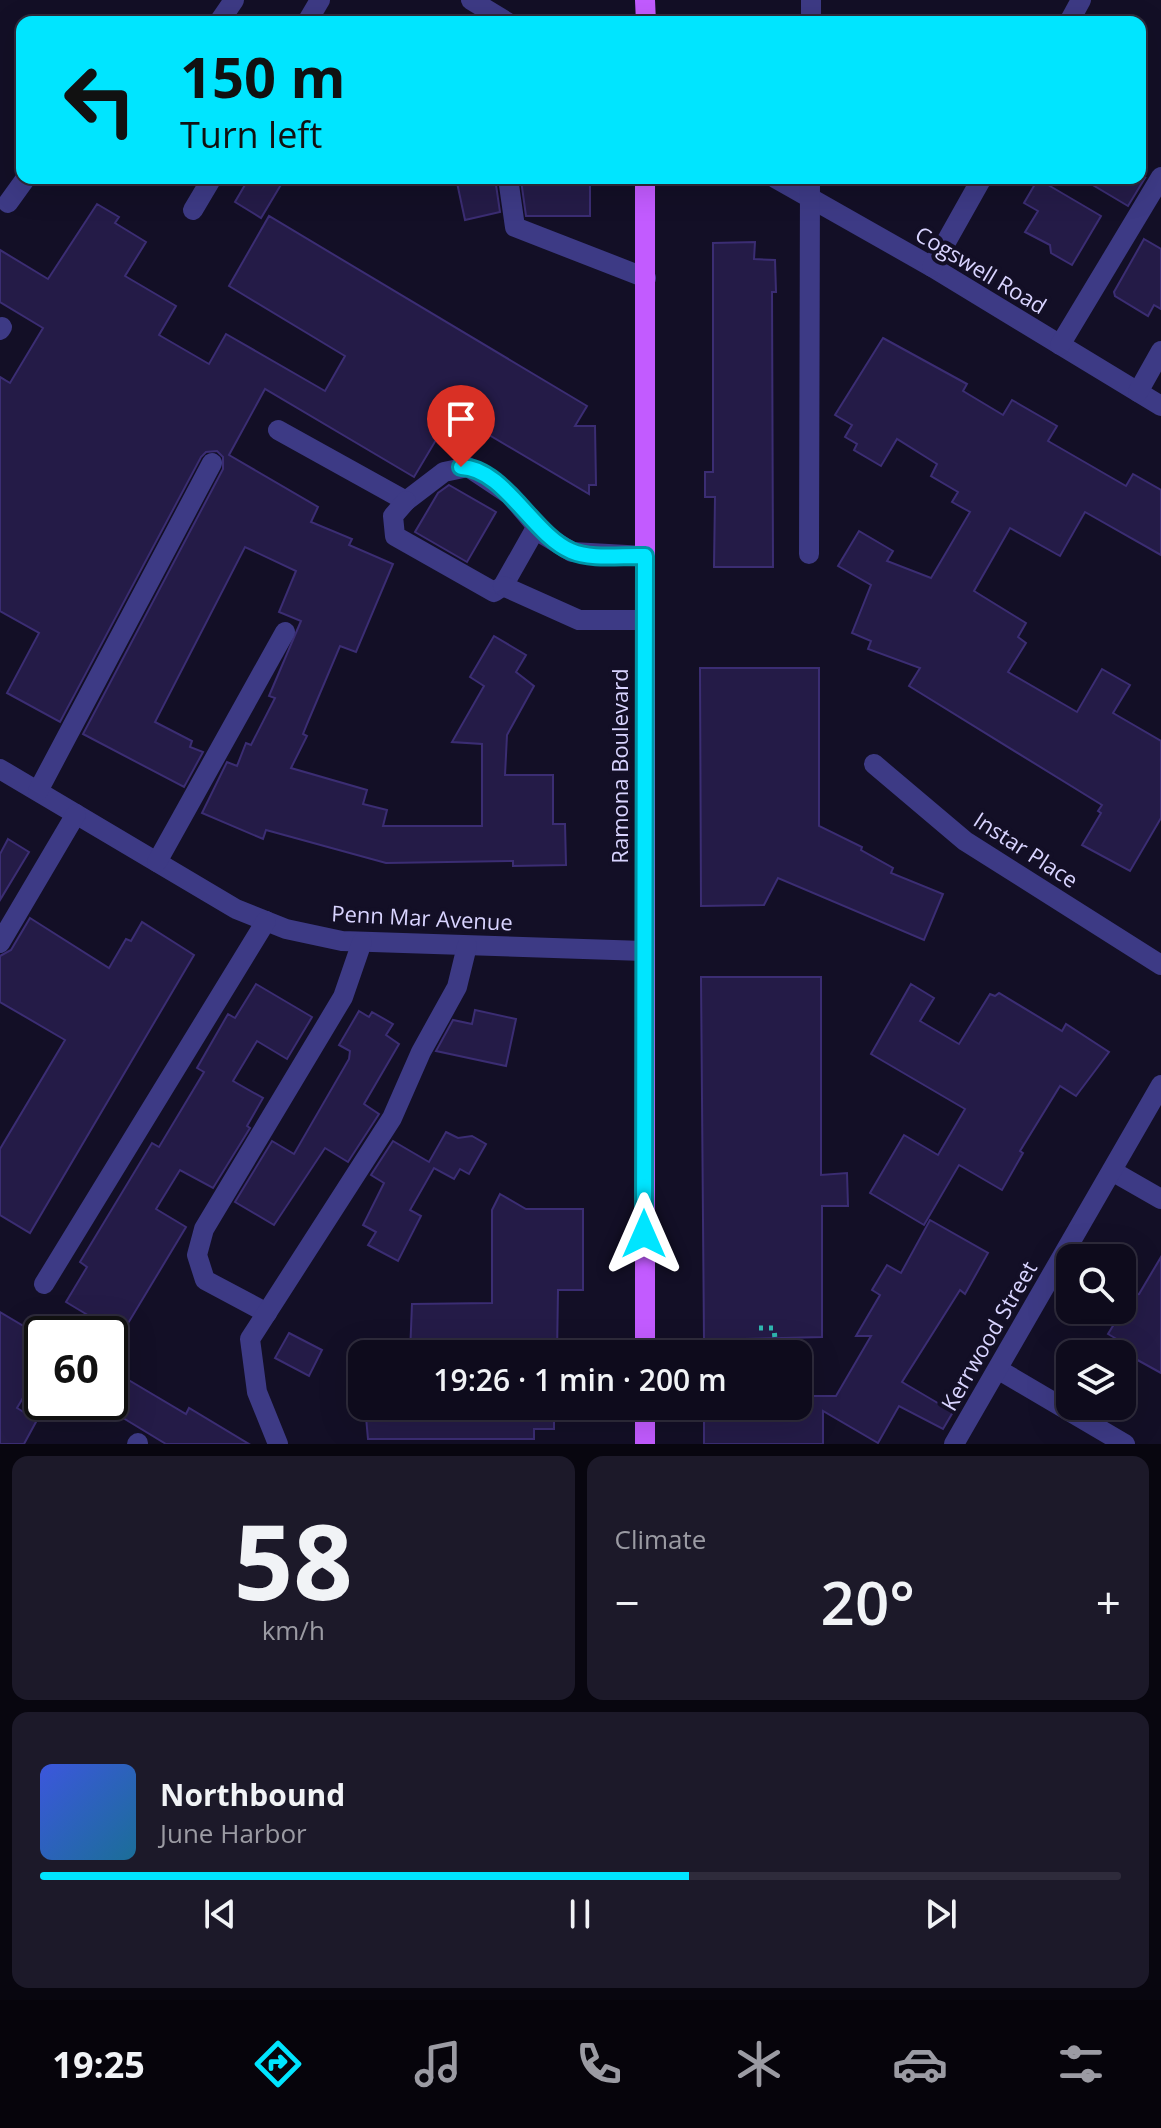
<!DOCTYPE html>
<html lang="en">
<head>
<meta charset="utf-8">
<style>
  body { margin:0; font-family:"Open Sans",sans-serif; background:#1c1929; color:#f1f3f6; height:100vh; display:flex; flex-direction:column; font-size:30px; white-space:nowrap }
  * { box-sizing:border-box; margin:0 }
  p { font-size:26px; color:#9b9ba3 }
  .icon { flex:none; width:44px; height:44px; fill:none; stroke:currentColor; stroke-width:2; stroke-linecap:round; stroke-linejoin:round }
  .map { position:relative; height:1444px; overflow:hidden }
  .panel { display:flex; flex-direction:column; gap:12px; padding:12px; background:#08060f; flex:1 }
  .panel>* { flex:none }
  .banner { position:absolute; left:16px; top:16px; width:1130px; height:168px; border-radius:16px; box-shadow:0 8px 32px #0002,0 0 0 2px #2e2b3b; background:#00e5ff; color:#111; overflow:hidden }
  .controls { position:absolute; left:1056px; top:1244px; display:grid; gap:16px }
  .controls a { display:grid; place-items:center; width:80px; height:80px; border-radius:16px; background:#0e0b1c; box-shadow:0 8px 32px #0002,0 0 0 2px #2e2b3b; font-size:40px }
  .speed { position:absolute; left:24px; top:1316px; display:flex; gap:16px; font-size:40px; font-weight:700; text-align:center }
  .speed>* { display:grid; place-content:center; width:104px; height:104px; border-radius:50%; background:#0e0b1c; box-shadow:0 8px 32px #0002,0 0 0 2px #2e2b3b; line-height:1 }
  .speed .limit { border:4px solid #111; border-radius:12px; background:#fff; color:#111 }
  .pin { position:absolute; display:grid; place-items:center; width:68px; height:68px; color:#fff; margin:-82px -34px; border-radius:50% 50% 50% 0; rotate:-45deg; box-shadow:0 0 8px #0007 }
  .pin .icon { rotate:45deg }
  .me { position:absolute; width:88px; margin:-44px; rotate:0deg; stroke-linejoin:round; filter:drop-shadow(0 0 6px #0008) }
  .turn { display:flex; align-items:center; gap:28px; height:168px; padding:0 32px; font-size:36px }
  .turn .icon { width:104px; height:104px; stroke-width:2.5 }
  .turn b { display:block; font-size:56px; line-height:68px }
  .big { font-size:60px; font-weight:600; line-height:1.1 }
  .panel .tile { flex:1; display:flex; flex-direction:column; justify-content:center; gap:12px; min-width:0; padding:0 28px; border-radius:16px; background:#1c1929 }
  .panel .dial { align-items:center; gap:0 }
  .dial b { font-size:104px; line-height:1 }
  .song { display:flex; align-items:center; gap:24px }
  .cover { width:96px; height:96px; border-radius:12px; background:linear-gradient(135deg,hsl(230 70% 55%),hsl(200 70% 35%)) }
  .played { height:8px; border-radius:4px; background:linear-gradient(90deg,#00e5ff 60%,#2e2b3b 60%) }
  .keys { display:flex; justify-content:space-around; direction:ltr }
  .heat { display:flex; justify-content:space-between; align-items:center; font-size:44px; direction:ltr }
  .panel .tiles { flex:1; display:grid; gap:12px; grid-template-columns:1fr 1fr }
  .tile:last-child { grid-column:span 2 }
  .trip { position:absolute; left:348px; top:1340px; width:464px; height:80px; border-radius:16px; background:#0e0b1c; box-shadow:0 8px 32px #0002,0 0 0 2px #2e2b3b; font-weight:600; line-height:80px; text-align:center }
  .menu { display:flex; height:128px; justify-content:space-around; align-items:center; background:#06040b; color:#9b9ba3 }
  .menu .icon { width:56px; height:56px }
  .menu .selected { color:#00e5ff }
  .menu b { font-size:36px; color:#f1f3f6 }
  .map>svg:first-child { display:block }
  .building { fill:#241b47; stroke:#3b2d73; stroke-width:2 }
  .lines { fill:none; stroke-linecap:round; stroke-linejoin:round }
  .path { stroke:#2fb8b0; stroke-width:5; stroke-dasharray:4 6; stroke-linecap:butt }
  .minor { stroke:#3d3a85; stroke-width:20 }
  .major { stroke:#c25bff; stroke-width:20 }
  .route-casing { stroke:#0095a6; stroke-width:20 }
  .route { stroke:#00e5ff; stroke-width:14 }
  .labels { text-anchor:middle; stroke-width:8; stroke-linejoin:round; paint-order:stroke }
  .street-label { font-size:22px; fill:#d9d4ff; stroke:#130f26 }
</style>
</head>
<body>
<div class="map">
<svg width="1161" height="1444" viewBox="0 0 1161 1444">
  <rect width="100%" height="100%" fill="#130f26"/>
  <g class="building">
    <path d="M 249,178 L 285,178 L 261,218 L 235,202 Z"/>
    <path d="M 456,178 L 495,178 L 500,212 L 465,220 Z"/>
    <path d="M 1081,178 L 1145,178 L 1128,206 Z"/>
    <path d="M 1038,179 L 1101,216 L 1072,265 L 1051,253 L 1050,245 L 1025,232 L 1038,211 L 1024,203 Z"/>
    <path d="M 521,180 L 590,180 L 590,216 L 526,216 Z"/>
    <path d="M 97,204 L 119,217 L 115,223 L 146,242 L 125,276 L 176,306 L 159,335 L 209,364 L 226,334 L 325,391 L 345,356 L 229,286 L 269,216 L 587,406 L 575,426 L 595,426 L 596,485 L 589,485 L 589,494 L 452,413 L 414,477 L 265,389 L 229,455 L 318,507 L 311,522 L 352,539 L 349,545 L 393,564 L 356,652 L 340,646 L 307,724 L 303,734 L 307,736 L 291,768 L 367,790 L 363,804 L 387,810 L 383,826 L 482,826 L 482,744 L 452,742 L 484,686 L 470,677 L 494,636 L 526,655 L 516,672 L 534,686 L 507,735 L 505,775 L 553,775 L 553,824 L 565,824 L 566,865 L 513,866 L 513,861 L 386,863 L 266,830 L 263,839 L 202,813 L 227,762 L 237,766 L 246,743 L 251,745 L 275,698 L 269,696 L 301,621 L 279,612 L 296,571 L 245,547 L 155,722 L 192,741 L 190,747 L 203,752 L 184,787 L 83,734 L 223,469 L 223,457 L 217,451 L 206,452 L 201,457 L 60,722 L 7,693 L 39,633 L 0,611 L 0,377 L 10,383 L 43,328 L 0,302 L 0,250 L 48,279 Z"/>
    <path d="M 1144,239 L 1161,249 L 1161,309 L 1154,305 L 1148,316 L 1115,296 L 1114,292 Z"/>
    <path d="M 755,242 L 754,259 L 775,260 L 776,292 L 772,292 L 773,567 L 714,567 L 715,497 L 705,497 L 705,472 L 713,472 L 713,243 Z"/>
    <path d="M 883,338 L 967,384 L 963,391 L 1003,415 L 1012,400 L 1057,426 L 1048,441 L 1126,486 L 1133,474 L 1161,490 L 1161,555 L 1085,512 L 1060,556 L 1010,528 L 974,591 L 1026,623 L 1018,637 L 1026,643 L 1008,672 L 1077,712 L 1102,669 L 1130,685 L 1113,713 L 1161,741 L 1161,818 L 1130,871 L 1082,845 L 1101,813 L 1098,811 L 1102,805 L 909,686 L 920,668 L 868,649 L 871,641 L 852,633 L 871,585 L 838,566 L 859,531 L 893,551 L 887,561 L 931,578 L 970,512 L 952,502 L 958,492 L 931,476 L 937,464 L 897,439 L 881,466 L 854,450 L 857,444 L 845,437 L 852,425 L 835,415 Z"/>
    <path d="M 449,485 L 496,512 L 467,562 L 415,532 L 438,493 Z"/>
    <path d="M 700,668 L 819,668 L 819,826 L 862,847 L 861,850 L 893,868 L 891,873 L 943,894 L 924,940 L 778,878 L 764,905 L 701,906 Z"/>
    <path d="M 8,839 L 29,852 L 0,900 L 0,854 Z"/>
    <path d="M 30,918 L 109,968 L 126,939 L 131,941 L 142,922 L 194,955 L 30,1233 L 0,1215 L 0,1149 L 65,1040 L 0,1002 L 0,956 L 11,950 Z"/>
    <path d="M 701,977 L 821,977 L 821,1175 L 847,1173 L 848,1206 L 822,1206 L 822,1337 L 704,1340 Z"/>
    <path d="M 256,984 L 312,1017 L 287,1059 L 257,1041 L 233,1081 L 263,1098 L 247,1126 L 250,1128 L 213,1188 L 180,1170 L 156,1209 L 186,1227 L 121,1335 L 66,1302 L 87,1267 L 80,1262 L 152,1143 L 159,1147 L 204,1072 L 197,1068 L 228,1014 L 235,1018 Z"/>
    <path d="M 911,984 L 934,998 L 920,1021 L 959,1044 L 990,994 L 995,996 L 999,993 L 1062,1031 L 1066,1024 L 1109,1052 L 1076,1096 L 1060,1086 L 1020,1151 L 1023,1153 L 1002,1190 L 959,1165 L 924,1225 L 870,1193 L 904,1135 L 938,1155 L 965,1109 L 871,1054 Z"/>
    <path d="M 475,1010 L 516,1019 L 506,1066 L 436,1051 L 453,1020 L 472,1024 Z"/>
    <path d="M 359,1011 L 369,1017 L 372,1012 L 393,1024 L 386,1035 L 399,1044 L 364,1104 L 379,1114 L 348,1162 L 325,1148 L 274,1225 L 235,1202 L 272,1141 L 294,1154 L 349,1059 L 350,1051 L 339,1045 Z"/>
    <path d="M 446,1132 L 458,1138 L 472,1136 L 486,1144 L 469,1174 L 460,1169 L 454,1179 L 434,1168 L 410,1210 L 421,1216 L 398,1261 L 368,1245 L 376,1232 L 363,1225 L 384,1183 L 371,1175 L 393,1141 L 429,1162 Z"/>
    <path d="M 500,1194 L 526,1209 L 583,1209 L 583,1290 L 558,1290 L 557,1354 L 410,1354 L 412,1304 L 492,1303 L 492,1210 Z"/>
    <path d="M 930,1220 L 988,1253 L 965,1294 L 960,1290 L 902,1382 L 953,1412 L 943,1429 L 899,1406 L 878,1443 L 823,1411 L 823,1444 L 704,1444 L 704,1406 L 798,1406 L 798,1396 L 836,1396 L 871,1336 L 856,1336 L 880,1295 L 872,1290 L 887,1265 L 901,1273 Z"/>
    <path d="M 1161,1257 L 1161,1373 L 1123,1352 L 1127,1345 L 1108,1334 L 1124,1308 L 1122,1297 L 1139,1294 Z"/>
    <path d="M 0,1312 L 42,1337 L 42,1366 L 17,1408 L 37,1420 L 24,1444 L 0,1444 Z"/>
    <path d="M 289,1333 L 322,1350 L 309,1376 L 275,1358 Z"/>
    <path d="M 110,1369 L 186,1414 L 189,1408 L 249,1444 L 166,1444 L 110,1410 Z"/>
    <path d="M 365,1406 L 554,1406 L 554,1429 L 534,1429 L 534,1439 L 368,1439 Z"/>
  </g>
  <g class="lines">
    <path class="path" d="M 759,1328 L 774,1328 L 776,1351 L 760,1354"/>
    <g class="minor">
      <path d="M 471,0 L 507,22"/>
      <path d="M 811,0 L 811,22"/>
      <path d="M 219,22 L 234,0"/>
      <path d="M 307,22 L 320,0"/>
      <path d="M 1069,22 L 1081,0"/>
      <path d="M 508,178 L 515,227 L 646,278"/>
      <path d="M 775,178 L 932,267 L 1161,406"/>
      <path d="M 8,203 L 26,178"/>
      <path d="M 193,210 L 212,178"/>
      <path d="M 932,267 L 982,178"/>
      <path d="M 0,330 L 2,327"/>
      <path d="M 1060,345 L 1161,177"/>
      <path d="M 1138,392 L 1161,351"/>
      <path d="M 278,430 L 406,501 L 444,472 L 468,467 L 510,495 L 544,535 L 572,552 L 645,556"/>
      <path d="M 406,501 L 393,516 L 395,536 L 494,592 L 503,586 L 537,526"/>
      <path d="M 809,554 L 810,178"/>
      <path d="M 503,586 L 579,620 L 644,620"/>
      <path d="M 874,764 L 965,841 L 1161,965"/>
      <path d="M 0,769 L 236,909 L 286,929 L 342,941 L 644,951"/>
      <path d="M 38,791 L 212,463"/>
      <path d="M 157,862 L 285,632"/>
      <path d="M 0,943 L 76,814"/>
      <path d="M 1112,1171 L 1161,1199"/>
      <path d="M 44,1284 L 266,921"/>
      <path d="M 267,1313 L 205,1280 L 197,1255 L 204,1229 L 343,997 L 362,942"/>
      <path d="M 999,1370 L 1125,1444"/>
      <path d="M 137,1444 L 138,1443"/>
      <path d="M 278,1444 L 257,1392 L 250,1339 L 392,1118 L 421,1052 L 457,987 L 467,946"/>
      <path d="M 954,1444 L 1161,1085"/>
    </g>
    <g class="major">
      <path d="M 645,0 L 646,22"/>
      <path d="M 645,1354 L 645,178"/>
      <path d="M 645,1406 L 645,1444"/>
    </g>
  </g>
  <g class="lines">
    <defs>
      <path id="route" d="M 461,467 C 504,468 533,535 571,551 C 591,560 623,555 645,556 L 644,1234"/>
    </defs>
    <use href="#route" class="route-casing"/>
    <use href="#route" class="route"/>
  </g>
  <g class="labels">
    <g class="street-label">
      <text transform="translate(981 270) rotate(31)" y="8">Cogswell Road</text>
      <text transform="translate(620 766) rotate(-90)" y="8">Ramona Boulevard</text>
      <text transform="translate(1026 850) rotate(33)" y="8">Instar Place</text>
      <text transform="translate(422 918) rotate(3)" y="8">Penn Mar Avenue</text>
      <text transform="translate(989 1336) rotate(-60)" y="8">Kerrwood Street</text>
    </g>
  </g>
</svg>
<div class="controls">
<a><svg class="icon" aria-label="search" viewBox="0 0 24 24"><circle cx="10" cy="10" r="6"/><path d="M15 15l6 6"/></svg></a>
<a><svg class="icon" aria-label="layers" viewBox="0 0 24 24"><path d="M12 4l9 5-9 5-9-5zM3 14l9 5 9-5"/></svg></a>
</div>
<div class="speed"><div class="limit">60</div></div>
<div class="pin" style="left:461px;top:467px;background:#d93025"><svg class="icon" aria-label="arrive" viewBox="0 0 24 24"><path d="M6 21V4h12l-3 4 3 4H6"/></svg></div>
<svg class="me" style="left:644px;top:1234px" viewBox="-20 -20 40 40"><path d="M0-17L14 15 0 8-14 15z" fill="#00e5ff" stroke="#fff" stroke-width="4"/></svg>
<div class="trip">19:26 · 1 min · 200 m</div>
<div class="banner">
<div class="turn"><svg class="icon" aria-label="left" viewBox="0 0 24 24"><path d="M17 20v-9H6M10 6l-5 5 5 5"/></svg><div><b>150 m</b>Turn left</div></div>
</div>
</div>
<section class="panel">
<div class="tiles">
<div class="tile dial"><b>58</b><p>km/h</p></div>
<div class="tile"><p>Climate</p>
<div class="heat"><a>−</a><b class="big">20°</b><a>+</a></div>
</div>
<div class="tile">
<div class="song"><i class="cover"></i><div><b>Northbound</b><p>June Harbor</p></div></div>
<div class="played"></div>
<div class="keys"><svg class="icon" aria-label="previous" viewBox="0 0 24 24"><path d="M18 5L8 12l10 7zM5 5v14"/></svg><svg class="icon" aria-label="pause" viewBox="0 0 24 24"><path d="M8 5v14M16 5v14"/></svg><svg class="icon" aria-label="next" viewBox="0 0 24 24"><path d="M6 5l10 7-10 7zM19 5v14"/></svg></div>
</div>
</div>
</section>
<nav class="menu">
<b>19:25</b>
<svg class="icon selected" aria-label="directions" viewBox="0 0 24 24"><path d="M12 3l9 9-9 9-9-9zM9 14v-3h6M13 9l2 2-2 2"/></svg>
<svg class="icon" aria-label="music" viewBox="0 0 24 24"><path d="M9 18V5l10-2v13"/><circle cx="6" cy="18" r="3"/><circle cx="16" cy="16" r="3"/></svg>
<svg class="icon" aria-label="phone" viewBox="0 0 24 24"><path d="M5 4h4l2 5-3 2q2 4 5 5l2-3 5 2v4C11 20 4 13 5 4z"/></svg>
<svg class="icon" aria-label="climate" viewBox="0 0 24 24"><path d="M12 3v18M4 7l16 10M4 17L20 7"/></svg>
<svg class="icon" aria-label="car" viewBox="0 0 24 24"><path d="M5 17H2v-5l4-1 3-4h7l3 4 3 1v5h-3M9 17h6M6 11h13"/><circle cx="7" cy="17" r="2"/><circle cx="17" cy="17" r="2"/></svg>
<svg class="icon" aria-label="filters" viewBox="0 0 24 24"><path d="M4 7h16M4 17h16"/><circle cx="9" cy="7" r="2"/><circle cx="15" cy="17" r="2"/></svg>
</nav>
</body>
</html>
